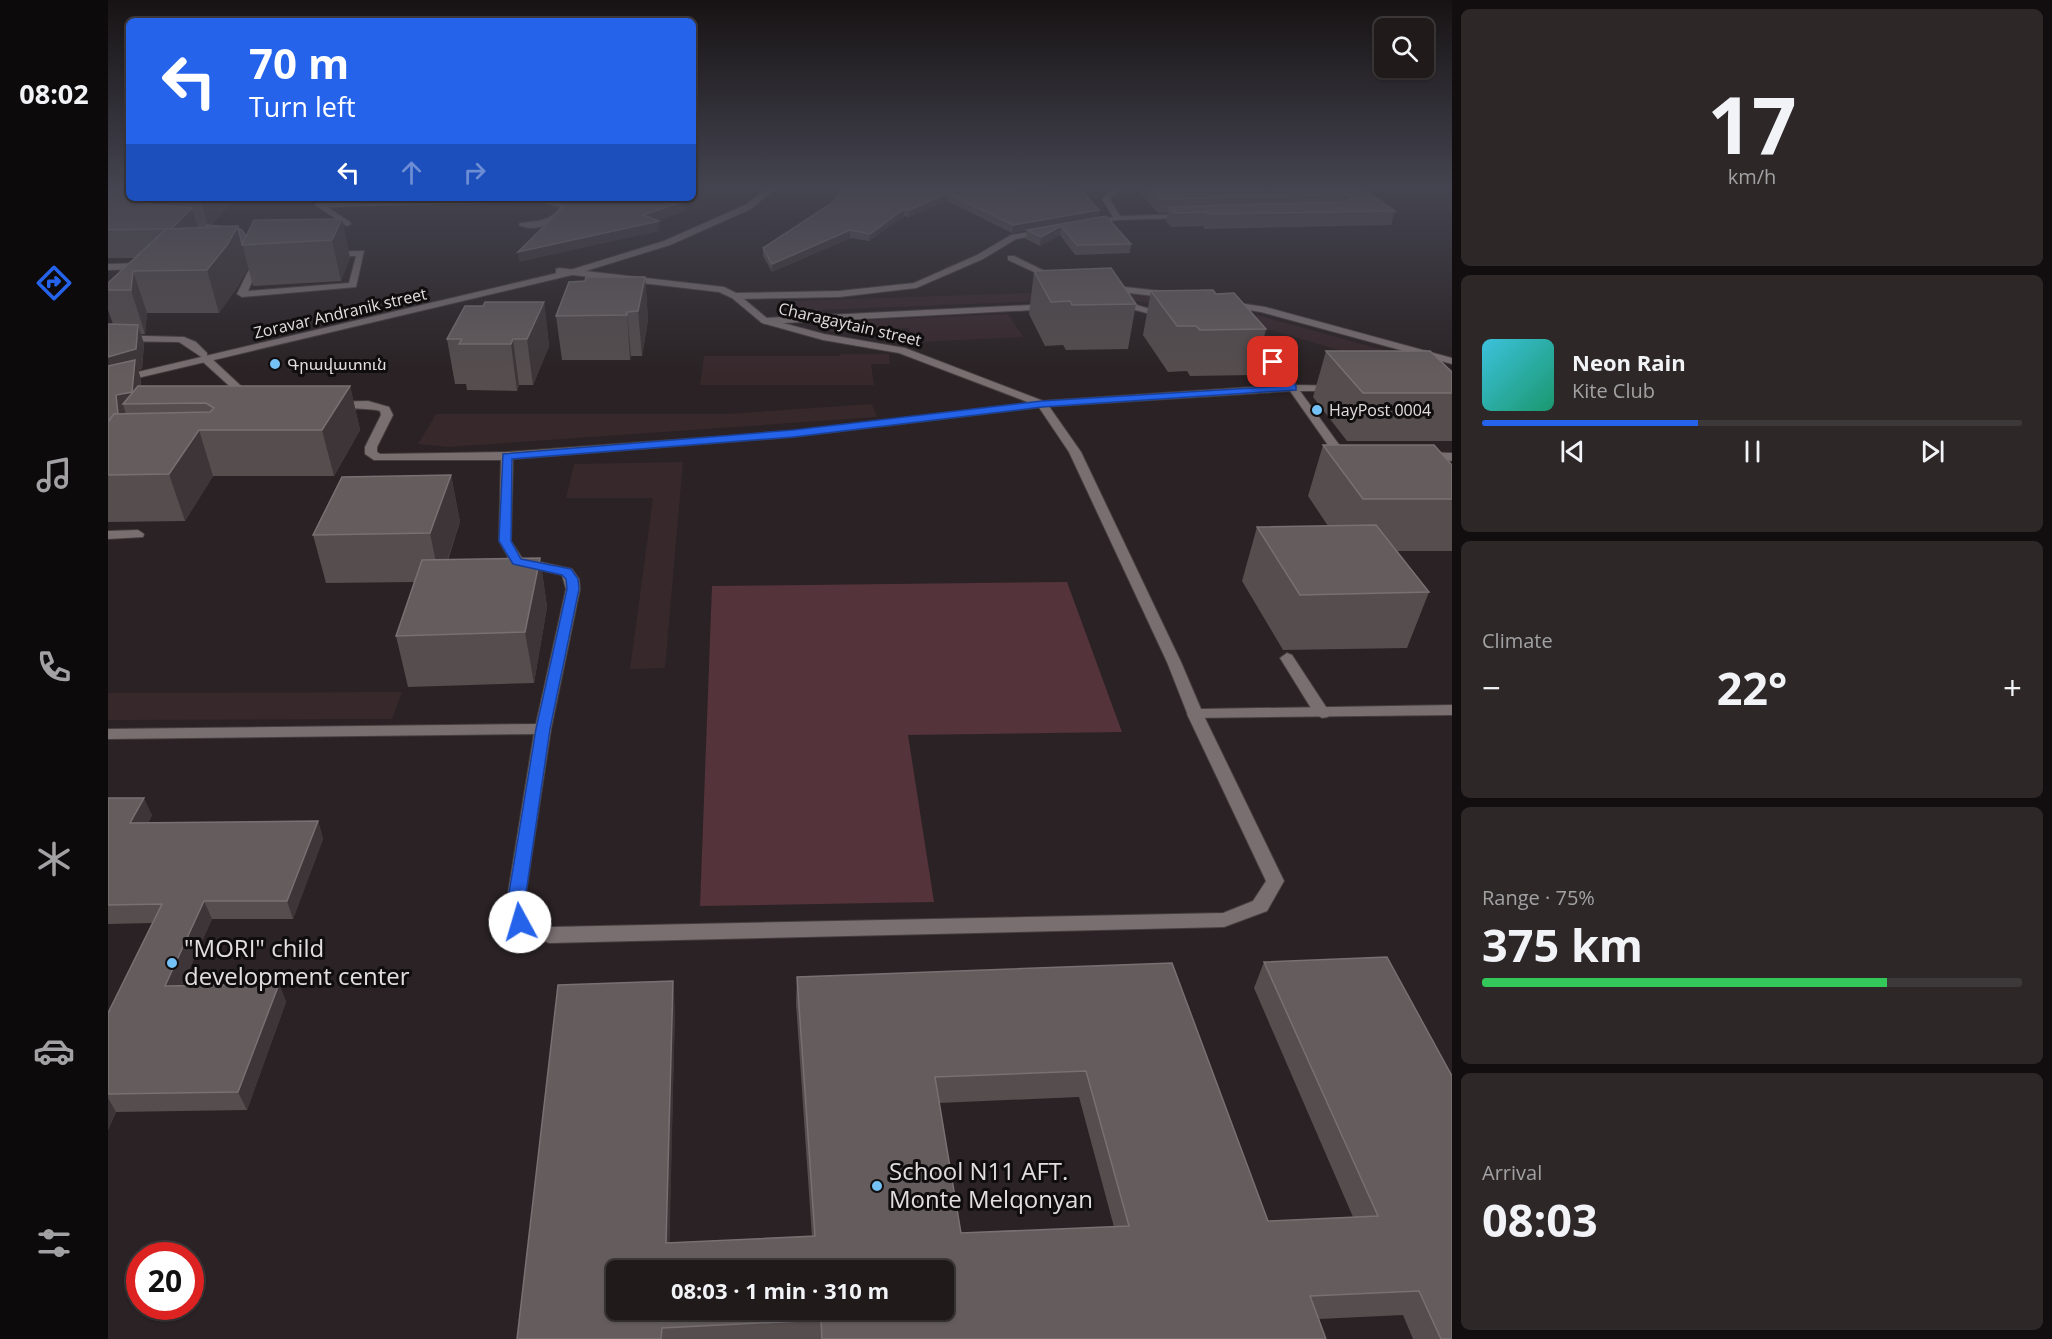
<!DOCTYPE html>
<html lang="en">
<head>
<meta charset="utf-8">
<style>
  body { margin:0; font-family:"Open Sans","Noto Sans Armenian",sans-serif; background:#2d2728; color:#f1f3f6; height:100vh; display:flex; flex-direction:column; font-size:22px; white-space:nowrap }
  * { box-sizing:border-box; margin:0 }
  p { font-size:20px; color:#a2a1a3 }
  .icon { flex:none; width:33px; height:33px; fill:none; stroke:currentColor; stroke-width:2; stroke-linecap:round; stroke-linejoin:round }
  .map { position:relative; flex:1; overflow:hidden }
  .drawer { display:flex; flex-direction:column; gap:9px; padding:9px; background:#120e0f; width:600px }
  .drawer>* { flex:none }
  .hud { position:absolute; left:18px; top:18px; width:570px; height:183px; border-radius:9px; box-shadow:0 2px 4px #0004,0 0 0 2px #3d383a; background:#2563eb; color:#fff; overflow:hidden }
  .tools { position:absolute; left:1266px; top:18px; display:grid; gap:12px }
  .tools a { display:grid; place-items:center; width:60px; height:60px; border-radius:9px; background:#201a1b; box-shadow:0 2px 4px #0004,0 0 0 2px #3d383a; font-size:30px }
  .speed { position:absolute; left:18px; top:1242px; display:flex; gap:12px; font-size:30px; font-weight:700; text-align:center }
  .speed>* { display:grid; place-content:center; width:78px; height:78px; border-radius:50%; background:#201a1b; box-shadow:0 2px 4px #0004,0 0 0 2px #3d383a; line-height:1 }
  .speed .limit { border:9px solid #d22; background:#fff; color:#111 }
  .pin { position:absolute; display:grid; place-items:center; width:51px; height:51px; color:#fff; margin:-26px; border-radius:12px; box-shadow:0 3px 9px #0006 }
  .me { position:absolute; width:66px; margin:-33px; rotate:354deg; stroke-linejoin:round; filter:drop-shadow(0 0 4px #0008) }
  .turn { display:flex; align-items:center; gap:21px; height:126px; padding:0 24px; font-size:27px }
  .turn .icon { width:78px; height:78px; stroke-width:2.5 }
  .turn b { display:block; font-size:42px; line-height:51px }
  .lanes { display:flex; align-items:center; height:57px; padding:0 24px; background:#0003; justify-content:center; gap:30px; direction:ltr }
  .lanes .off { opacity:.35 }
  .big { font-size:45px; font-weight:700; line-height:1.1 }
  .drawer .tile { flex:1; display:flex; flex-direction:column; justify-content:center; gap:9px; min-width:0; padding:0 21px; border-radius:9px; background:#2d2728 }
  .drawer .dial { align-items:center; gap:0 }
  .dial b { font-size:78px; line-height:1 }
  .song { display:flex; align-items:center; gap:18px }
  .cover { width:72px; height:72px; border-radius:9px; background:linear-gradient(135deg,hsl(190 70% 55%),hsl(160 70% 35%)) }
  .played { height:6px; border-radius:3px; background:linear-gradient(90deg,#2563eb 40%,#3d383a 40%) }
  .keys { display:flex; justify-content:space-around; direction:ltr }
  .heat { display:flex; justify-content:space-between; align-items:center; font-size:33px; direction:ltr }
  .charge { height:9px; border-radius:4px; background:linear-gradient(90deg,#34c759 75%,#3d383a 0) }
  .trip { position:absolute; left:498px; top:1260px; width:348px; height:60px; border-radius:9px; background:#201a1b; box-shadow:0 2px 4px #0004,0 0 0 2px #3d383a; font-weight:700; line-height:60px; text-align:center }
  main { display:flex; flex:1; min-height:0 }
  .tab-bar { display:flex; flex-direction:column; width:108px; justify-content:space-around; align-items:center; background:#0d0a0b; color:#a2a1a3 }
  .tab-bar .icon { width:42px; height:42px }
  .tab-bar .active { color:#2563eb }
  .tab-bar b { font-size:27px; color:#f1f3f6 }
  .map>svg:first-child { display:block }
  .built { fill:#37282c }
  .green { fill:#54333b }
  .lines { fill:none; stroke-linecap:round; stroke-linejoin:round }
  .service-casing { stroke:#453e3f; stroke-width:2 }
  .minor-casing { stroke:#453e3f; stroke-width:2 }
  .secondary-casing { stroke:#453e3f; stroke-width:2 }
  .service { fill:#796f71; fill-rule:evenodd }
  .minor { fill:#796f71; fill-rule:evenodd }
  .secondary { fill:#796f71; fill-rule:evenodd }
  .wall { fill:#554d4e; fill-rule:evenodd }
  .shaded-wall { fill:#3d3537 }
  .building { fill:#645c5d; stroke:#787072; stroke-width:1.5; fill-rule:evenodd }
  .route { fill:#2563eb; stroke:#184099; stroke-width:1.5 }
  .poi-dot { fill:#73c1f6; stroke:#100d0e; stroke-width:2 }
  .labels { text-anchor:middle; stroke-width:6; stroke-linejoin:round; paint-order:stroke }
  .far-street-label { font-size:16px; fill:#e2ddde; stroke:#100d0e }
  .far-poi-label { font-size:16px; fill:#e2ddde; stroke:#100d0e; text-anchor:start }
  .near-poi-label { font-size:24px; fill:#e2ddde; stroke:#100d0e; text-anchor:start }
</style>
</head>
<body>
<main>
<nav class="tab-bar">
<b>08:02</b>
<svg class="icon active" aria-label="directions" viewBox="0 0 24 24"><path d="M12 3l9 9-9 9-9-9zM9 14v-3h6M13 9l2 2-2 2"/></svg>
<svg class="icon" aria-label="music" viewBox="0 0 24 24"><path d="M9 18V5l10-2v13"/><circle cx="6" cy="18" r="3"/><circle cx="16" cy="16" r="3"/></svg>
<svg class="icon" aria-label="phone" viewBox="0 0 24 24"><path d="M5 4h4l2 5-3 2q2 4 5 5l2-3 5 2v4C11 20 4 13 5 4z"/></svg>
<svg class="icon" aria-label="climate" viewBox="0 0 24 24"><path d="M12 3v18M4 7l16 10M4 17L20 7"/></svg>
<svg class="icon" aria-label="car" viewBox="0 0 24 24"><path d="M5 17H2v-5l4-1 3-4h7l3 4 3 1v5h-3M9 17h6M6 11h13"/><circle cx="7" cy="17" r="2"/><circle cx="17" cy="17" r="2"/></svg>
<svg class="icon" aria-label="filters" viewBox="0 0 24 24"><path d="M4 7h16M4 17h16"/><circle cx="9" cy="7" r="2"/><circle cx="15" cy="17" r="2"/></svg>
</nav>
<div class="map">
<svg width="1344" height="1339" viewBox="0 0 1344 1339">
  <rect width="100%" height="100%" fill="#2a2224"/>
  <g class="built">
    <path d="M 1012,290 L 1127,309 L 1333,366 L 1344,369 L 1344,383 L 1125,319 L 1013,298 L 688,311 L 685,301 Z"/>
    <path d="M 900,314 L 915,337 L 808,342 L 800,328 L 718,332 L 714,322 Z"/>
    <path d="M 732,354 L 781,354 L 782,364 L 763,364 L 766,385 L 592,385 L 596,356 L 732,356 Z"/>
    <path d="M 764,404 L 769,417 L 341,447 L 310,444 L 328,414 L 618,414 Z"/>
    <path d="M 575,462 L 557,668 L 522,669 L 545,498 L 458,498 L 466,464 Z"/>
    <path d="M 294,692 L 284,719 L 0,720 L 0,693 Z"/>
  </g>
  <path class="green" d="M 959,582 L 1014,732 L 800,735 L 826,902 L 592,906 L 604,586 Z"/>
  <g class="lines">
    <defs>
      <g id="service">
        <path d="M 1007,186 L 1015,186 L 1002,199 L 1012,216 L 1078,214 L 1082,216 L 1078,218 L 1010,220 L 980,225 L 980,221 L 1005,217 L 994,199 Z"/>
        <path d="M 435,198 L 447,199 L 460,206 C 451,221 428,234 411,225 L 412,223 C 428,221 442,222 452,207 L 431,202 L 219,207 L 242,222 L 243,224 L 239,226 L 207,205 L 212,201 L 216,203 Z"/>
        <path d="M 939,229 L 942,229 L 942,233 L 908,239 L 875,259 L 808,288 L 731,297 L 627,299 L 622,296 L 627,293 L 731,291 L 806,283 L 869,255 L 903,235 Z"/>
        <path d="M 256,251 L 248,287 L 134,297 L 129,294 L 149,253 ZM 248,256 L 241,283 L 140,291 L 155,257 Z"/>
        <path d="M 900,256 L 906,256 L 953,279 L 946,281 L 900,260 Z"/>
        <path d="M 0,264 L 36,263 L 40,266 L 36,269 L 0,270 Z"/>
        <path d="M 999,285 L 1062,292 L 1067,295 L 1062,298 L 996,290 L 994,288 Z"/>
        <path d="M 1007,301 L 1019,302 L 1062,315 L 1057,318 L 1016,307 L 1004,306 L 1004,302 Z"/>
        <path d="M 1118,301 L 1157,307 L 1344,358 L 1344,364 L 1153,312 L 1115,306 L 1115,302 Z"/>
        <path d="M 941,304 L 946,307 L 944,309 L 657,324 L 652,321 L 657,318 Z"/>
        <path d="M 0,335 L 76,337 L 88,342 L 99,353 L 99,357 L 103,358 L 147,399 L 142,402 L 138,401 L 95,362 L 95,358 L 71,342 L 0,341 Z"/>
        <path d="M 1135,335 C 1158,333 1176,368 1188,385 L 1232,386 L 1233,388 L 1228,391 L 1192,391 L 1235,450 L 1243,452 L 1243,456 L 1227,455 L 1182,391 L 934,407 L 685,437 L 405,459 L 403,541 L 414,558 L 464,569 L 471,579 L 472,589 L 443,729 L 418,893 L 422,918 L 443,927 L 1115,913 L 1145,901 L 1158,881 L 1079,714 L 1087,709 L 1095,714 L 1176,881 L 1159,911 L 1116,927 L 441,943 L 406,927 L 400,893 L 426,734 L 0,739 L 0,729 L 428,724 L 458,589 L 454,575 L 404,564 L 391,541 L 393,460 L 266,460 L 257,454 L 257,447 L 273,415 L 272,411 C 259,407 232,411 223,404 L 224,402 L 260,401 L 281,407 L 285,415 L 269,447 L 269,452 L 272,454 L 399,452 L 685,431 L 934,401 L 1177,385 L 1152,350 L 1135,339 Z"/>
        <path d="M 1314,452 L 1344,453 L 1344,461 L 1310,457 L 1310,453 Z"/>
        <path d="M 30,530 L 36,534 L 35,537 L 0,539 L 0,531 Z"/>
        <path d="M 1179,653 L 1184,655 L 1222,713 L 1220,717 L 1214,718 L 1206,713 L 1172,658 Z"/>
      </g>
      <path id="minor" d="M 451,268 L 616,287 L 630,294 L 660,319 L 716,334 L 797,348 L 938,402 L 973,452 L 1073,662 L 1093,709 L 1344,705 L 1344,715 L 1081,718 L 1059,662 L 961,452 L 930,406 L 791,353 L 715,340 L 654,323 L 624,298 L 611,292 L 448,273 L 448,269 Z"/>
      <path id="secondary" d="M 662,186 L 671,186 L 643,209 L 562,245 L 468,274 L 0,385 L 0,379 L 462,270 L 556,241 L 637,205 Z"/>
    </defs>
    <use href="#service" class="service-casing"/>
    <use href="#minor" class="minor-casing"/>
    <use href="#secondary" class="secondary-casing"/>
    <use href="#service" class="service"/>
    <use href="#minor" class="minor"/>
    <use href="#secondary" class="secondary"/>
  </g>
  <g class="wall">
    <path d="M 0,186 L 53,205 L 51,198 L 128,198 L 103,225 L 130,226 L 138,236 L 234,219 L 242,258 L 233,281 L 145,286 L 140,267 L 130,286 L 111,313 L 39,313 L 37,334 L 33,334 L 36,344 L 34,369 L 30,370 L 33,379 L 33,386 L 242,386 L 252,430 L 226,476 L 105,476 L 77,521 L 0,522 L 0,324 L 5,324 L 0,310 L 0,283 L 27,258 L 0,258 Z"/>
    <path d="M 733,186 L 907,192 L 991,210 L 990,217 L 1023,244 L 1022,253 L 967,255 L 952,235 L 932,246 L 918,239 L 919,230 L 963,222 L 904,233 L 839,201 L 801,217 L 796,216 L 761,241 L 742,238 L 664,272 L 655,256 L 655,248 L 727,201 Z"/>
    <path d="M 1026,186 L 1252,186 L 1287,211 L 1283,225 L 1097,229 L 1095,226 L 1063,227 L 1058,221 L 1059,212 L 1050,213 Z"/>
    <path d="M 219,198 L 287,198 L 286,199 L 219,201 Z"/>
    <path d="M 926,271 L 1028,304 L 1020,349 L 958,350 L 955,345 L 937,346 L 921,314 Z"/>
    <path d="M 537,277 L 540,320 L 534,356 L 523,356 L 522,360 L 454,360 L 448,316 L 477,281 Z"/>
    <path d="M 1043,291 L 1108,294 L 1158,329 L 1147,375 L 1082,376 L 1079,371 L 1060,372 L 1035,335 Z"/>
    <path d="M 436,302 L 441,346 L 425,385 L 411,385 L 409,391 L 359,390 L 358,384 L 347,384 L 339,339 L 375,306 Z"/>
    <path d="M 1218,351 L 1344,372 L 1344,441 L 1239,441 L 1205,397 Z"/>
    <path d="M 1215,445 L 1344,465 L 1344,551 L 1289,551 L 1321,592 L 1299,648 L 1175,650 L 1134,581 L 1149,527 L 1220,526 L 1200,496 Z"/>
    <path d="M 343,475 L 352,522 L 340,560 L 432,558 L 439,607 L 426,683 L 300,687 L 288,636 L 306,582 L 218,583 L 205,535 Z"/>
    <path d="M 0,798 L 44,815 L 40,823 L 210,821 L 215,839 L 185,919 L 104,919 L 74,985 L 171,984 L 178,1002 L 139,1110 L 8,1112 L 0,1130 L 0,1013 L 45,923 L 0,924 Z"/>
    <path d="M 1156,962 L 1344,1339 L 1305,1339 L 1295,1315 L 1211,1319 L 1218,1339 L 409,1339 L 567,1007 L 561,1243 L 704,1237 L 688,1003 L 689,977 L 1064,963 L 1160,1221 L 1245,1217 L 1146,988 ZM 971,1097 L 1006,1227 L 853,1233 L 831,1103 Z"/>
  </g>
  <g class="shaded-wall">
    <path d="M 839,193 L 839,201 L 801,217 L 802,210 Z"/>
    <path d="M 34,198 L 50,198 L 54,212 L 42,226 L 43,230 L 34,203 Z"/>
    <path d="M 95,198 L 128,198 L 100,227 L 93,200 Z"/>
    <path d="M 577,201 L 578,211 L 546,222 L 551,221 L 551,231 L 411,262 L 410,252 L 535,215 Z"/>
    <path d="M 84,208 L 92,236 L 62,229 Z"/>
    <path d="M 796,209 L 796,216 L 761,241 L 762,234 Z"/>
    <path d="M 991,210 L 990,217 L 904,233 L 905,225 Z"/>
    <path d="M 234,219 L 242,258 L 233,281 L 224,240 Z"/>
    <path d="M 130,226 L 140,267 L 130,286 L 111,313 L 99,270 Z"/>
    <path d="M 953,226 L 952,235 L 932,246 L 933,237 Z"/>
    <path d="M 742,230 L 742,238 L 664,272 L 664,264 Z"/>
    <path d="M 25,271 L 39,313 L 37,334 L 23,290 Z"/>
    <path d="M 537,277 L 540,320 L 534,356 L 530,311 Z"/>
    <path d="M 436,302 L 441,346 L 425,385 L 419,339 Z"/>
    <path d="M 519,312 L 523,356 L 522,360 L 519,315 Z"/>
    <path d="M 30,325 L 36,344 L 34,369 L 30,370 L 33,379 L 31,404 L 15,404 L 18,415 L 0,442 L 0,357 Z"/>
    <path d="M 405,339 L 411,385 L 409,391 L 403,344 Z"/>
    <path d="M 242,386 L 252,430 L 226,476 L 214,430 Z"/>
    <path d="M 91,430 L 105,476 L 77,521 L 61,474 Z"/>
    <path d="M 343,475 L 352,522 L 332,582 L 322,533 Z"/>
    <path d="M 432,558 L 439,607 L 426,683 L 417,632 Z"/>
    <path d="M 36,798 L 44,815 L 30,841 L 22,823 Z"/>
    <path d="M 210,821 L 215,839 L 185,919 L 179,901 Z"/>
    <path d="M 96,901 L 104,919 L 66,1004 L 57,986 Z"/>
    <path d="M 565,981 L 567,1007 L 561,1268 L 558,1243 Z"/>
    <path d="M 171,984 L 178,1002 L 139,1110 L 130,1092 Z"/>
    <path d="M 0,1098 L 8,1112 L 0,1130 Z"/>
  </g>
  <g class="building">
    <path d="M 0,186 L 21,186 L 21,198 L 34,198 L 34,203 L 84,208 L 63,229 L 0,230 Z"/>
    <path d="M 733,186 L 906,186 L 907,192 L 974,191 L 991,210 L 905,225 L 839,193 L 802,210 L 796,209 L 762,234 L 742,230 L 664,264 L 655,248 L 727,201 Z"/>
    <path d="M 1041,186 L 1252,186 L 1287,211 L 1100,214 L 1098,212 L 1066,213 L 1060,207 L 1239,202 L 1245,197 L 1239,194 L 1053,199 Z"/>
    <path d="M 72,198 L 95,198 L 93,200 Z"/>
    <path d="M 465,198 L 531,198 L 577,201 L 535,215 L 551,221 L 410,252 Z"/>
    <path d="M 998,216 L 1023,244 L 969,245 L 953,226 L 933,237 L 919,230 Z"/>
    <path d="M 234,219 L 224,240 L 134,245 L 146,220 Z"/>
    <path d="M 99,225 L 121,227 L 96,228 Z"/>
    <path d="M 130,226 L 119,245 L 99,270 L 25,271 L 23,290 L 0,290 L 0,283 L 58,229 Z"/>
    <path d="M 130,228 L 134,230 L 138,236 L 134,244 Z"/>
    <path d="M 1003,268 L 1028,304 L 964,305 L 962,301 L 943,302 L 926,271 Z"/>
    <path d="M 478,277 L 537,277 L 530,311 L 519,312 L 519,315 L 448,316 L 461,282 L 477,281 Z"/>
    <path d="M 1105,290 L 1108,294 L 1126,293 L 1158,329 L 1092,330 L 1088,326 L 1069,326 L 1043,291 Z"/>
    <path d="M 377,302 L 436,302 L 419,339 L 405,339 L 403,344 L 351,344 L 354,339 L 339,339 L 357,306 L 375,306 Z"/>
    <path d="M 0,324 L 30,325 L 28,349 L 0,357 Z"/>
    <path d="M 1218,351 L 1322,351 L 1344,372 L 1344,393 L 1255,393 Z"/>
    <path d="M 27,360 L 24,392 L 8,395 L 10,414 L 6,414 L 2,419 L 0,420 L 0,366 Z"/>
    <path d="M 30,386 L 242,386 L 214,430 L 91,430 L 61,474 L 0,475 L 0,422 L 6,414 L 102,412 L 106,408 L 98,403 L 15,404 Z"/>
    <path d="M 1215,445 L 1326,445 L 1344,465 L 1344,499 L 1255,499 Z"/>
    <path d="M 343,475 L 322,533 L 205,535 L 234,477 Z"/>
    <path d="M 1268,525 L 1321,592 L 1192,595 L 1149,527 Z"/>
    <path d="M 432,558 L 417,632 L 288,636 L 314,560 Z"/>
    <path d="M 0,798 L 36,798 L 22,823 L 210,821 L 179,901 L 96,901 L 57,986 L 171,984 L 130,1092 L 0,1094 L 0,1013 L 54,904 L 0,905 Z"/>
    <path d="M 1279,957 L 1344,1076 L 1344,1339 L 1333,1339 L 1311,1291 L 1202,1296 L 1218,1339 L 714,1339 L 713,1320 L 554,1328 L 553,1339 L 409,1339 L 450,985 L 565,981 L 558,1243 L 707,1236 L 689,977 L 1064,963 L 1160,1221 L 1270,1216 L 1156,962 ZM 978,1071 L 1021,1226 L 853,1233 L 827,1077 ZM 508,1270 L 836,1270 L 836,1310 L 508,1310 Z"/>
  </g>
  <linearGradient id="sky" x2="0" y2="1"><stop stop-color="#171314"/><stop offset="0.5" stop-color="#444450"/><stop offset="1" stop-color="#444450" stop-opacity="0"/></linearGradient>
  <rect width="1344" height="374" fill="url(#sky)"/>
  <path class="route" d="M 1165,359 L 1168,360 L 1188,386 L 1188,390 L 934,407 L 685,437 L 404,459 L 403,541 L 413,559 L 463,569 L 470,579 L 471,589 L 442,729 L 418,893 L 421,922 L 419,927 L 412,929 L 406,927 L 401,893 L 428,729 L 459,589 L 458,579 L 454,575 L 405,564 L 391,541 L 395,454 L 685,430 L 934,401 L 1178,386 L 1161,362 Z"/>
  <g class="poi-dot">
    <circle cx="167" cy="364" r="6"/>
    <circle cx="1209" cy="410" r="6"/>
    <circle cx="64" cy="963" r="6"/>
    <circle cx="769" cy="1186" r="6"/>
  </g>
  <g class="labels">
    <g class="far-street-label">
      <text transform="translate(232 313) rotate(-13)" y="6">Zoravar Andranik street</text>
      <text transform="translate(742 324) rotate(13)" y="6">Charagaytain street</text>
    </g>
    <g class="far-poi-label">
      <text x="179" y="370">Գրավատուն</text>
      <text x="1221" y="416">HayPost 0004</text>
    </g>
    <g class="near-poi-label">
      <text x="76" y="957">"MORI" child<tspan x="76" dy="28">development center</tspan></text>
      <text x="781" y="1180">School N11 AFT.<tspan x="781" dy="28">Monte Melqonyan</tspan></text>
    </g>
  </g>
</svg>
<div class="tools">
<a><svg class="icon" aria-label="search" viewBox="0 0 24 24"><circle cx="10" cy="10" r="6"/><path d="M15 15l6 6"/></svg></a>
</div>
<div class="speed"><div class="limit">20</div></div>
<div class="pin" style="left:1165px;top:362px;background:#d93025"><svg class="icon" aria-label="arrive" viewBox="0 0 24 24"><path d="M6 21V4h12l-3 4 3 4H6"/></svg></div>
<svg class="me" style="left:412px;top:922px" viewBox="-20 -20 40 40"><circle r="19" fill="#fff"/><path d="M0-13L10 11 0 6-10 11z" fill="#2563eb"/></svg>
<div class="trip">08:03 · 1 min · 310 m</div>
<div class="hud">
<div class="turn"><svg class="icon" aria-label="left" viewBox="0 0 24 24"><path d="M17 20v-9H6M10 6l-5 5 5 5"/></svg><div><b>70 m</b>Turn left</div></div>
<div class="lanes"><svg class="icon" aria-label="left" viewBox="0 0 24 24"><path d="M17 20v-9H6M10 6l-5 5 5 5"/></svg><svg class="icon off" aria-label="ahead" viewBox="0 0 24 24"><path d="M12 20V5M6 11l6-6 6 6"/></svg><svg class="icon off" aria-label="right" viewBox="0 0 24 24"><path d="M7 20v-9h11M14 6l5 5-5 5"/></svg></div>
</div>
</div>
<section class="drawer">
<div class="tile dial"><b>17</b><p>km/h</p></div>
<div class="tile">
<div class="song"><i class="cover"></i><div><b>Neon Rain</b><p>Kite Club</p></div></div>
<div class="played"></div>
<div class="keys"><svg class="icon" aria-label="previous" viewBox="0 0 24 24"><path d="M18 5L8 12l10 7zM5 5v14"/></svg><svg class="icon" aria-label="pause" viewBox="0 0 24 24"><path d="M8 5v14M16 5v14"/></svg><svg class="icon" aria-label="next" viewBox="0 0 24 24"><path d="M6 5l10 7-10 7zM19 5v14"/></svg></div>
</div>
<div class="tile"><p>Climate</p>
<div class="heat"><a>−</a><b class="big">22°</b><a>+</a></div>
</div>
<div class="tile"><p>Range · 75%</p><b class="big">375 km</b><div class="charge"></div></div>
<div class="tile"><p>Arrival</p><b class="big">08:03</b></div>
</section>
</main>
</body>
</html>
